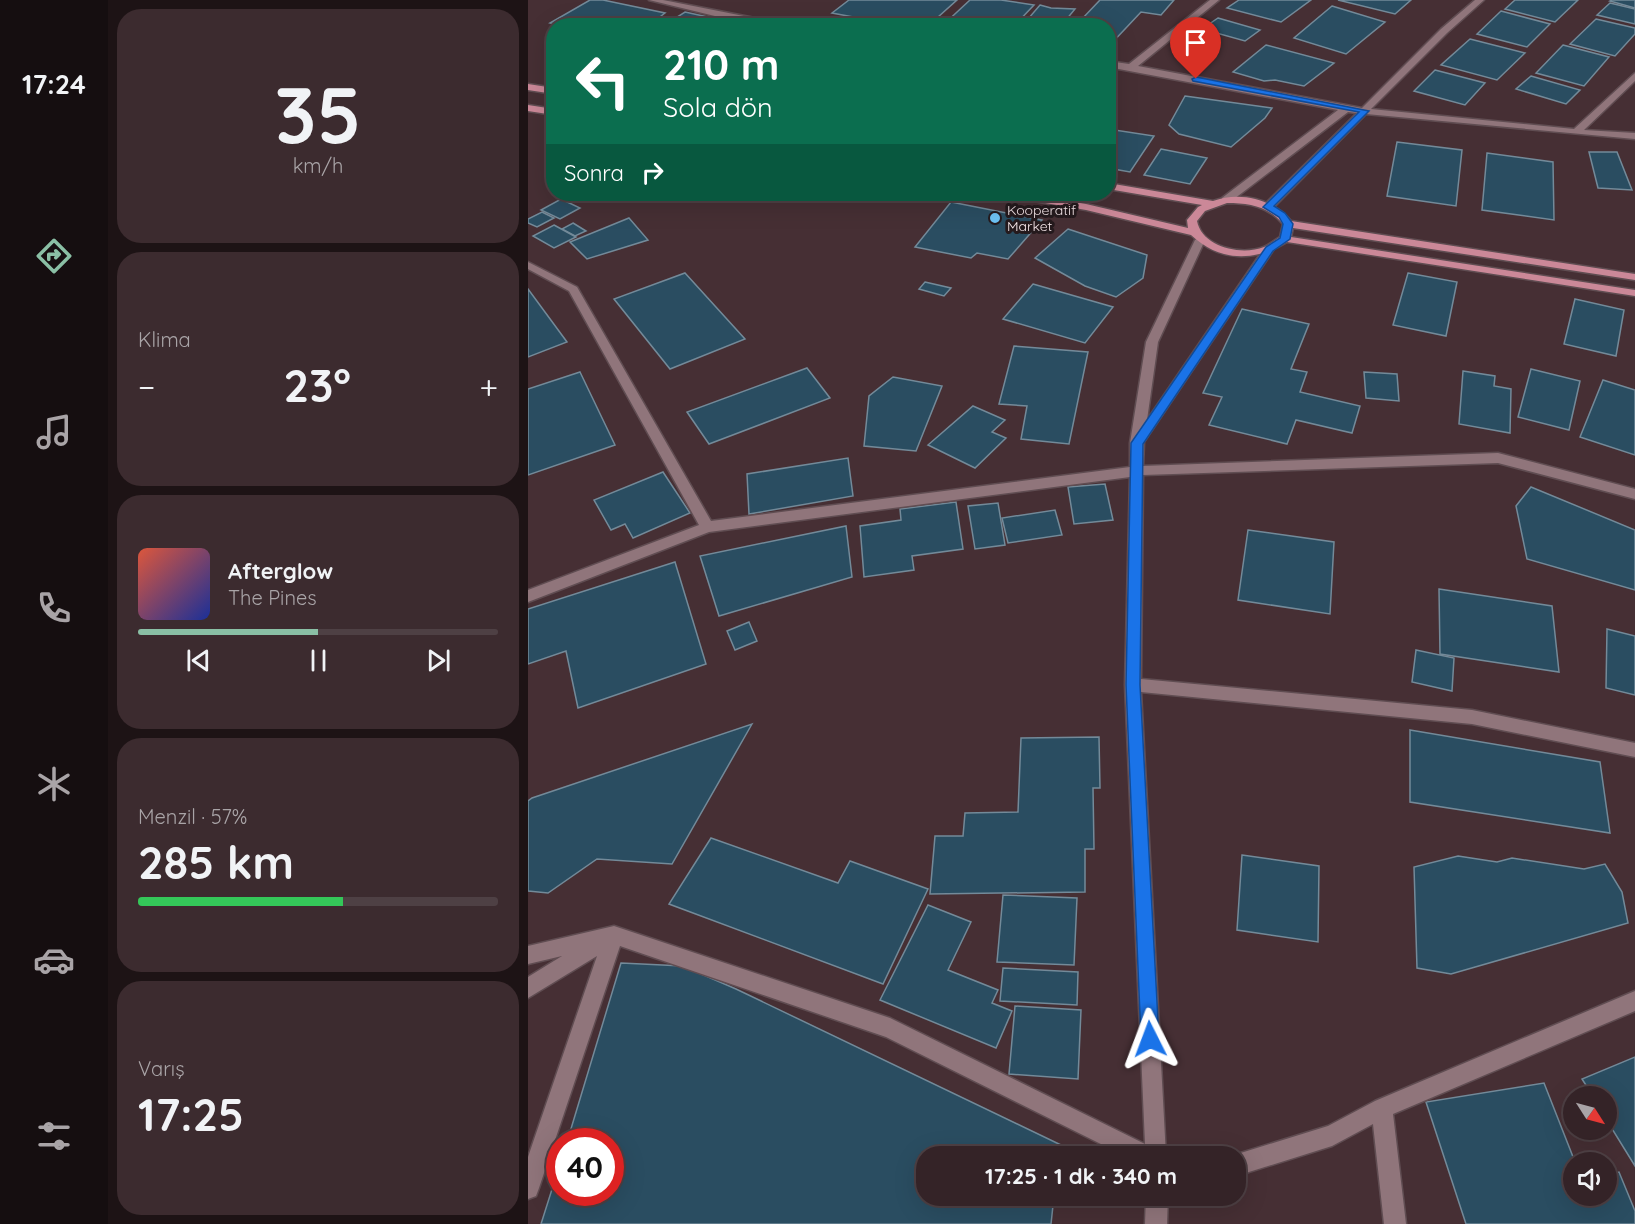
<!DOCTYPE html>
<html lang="tr">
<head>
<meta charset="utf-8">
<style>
  body { margin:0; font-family:Quicksand,sans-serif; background:#3c2b2f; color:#f1f3f6; height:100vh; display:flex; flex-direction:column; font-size:22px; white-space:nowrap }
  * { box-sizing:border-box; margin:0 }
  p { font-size:20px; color:#a9a4a7 }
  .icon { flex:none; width:33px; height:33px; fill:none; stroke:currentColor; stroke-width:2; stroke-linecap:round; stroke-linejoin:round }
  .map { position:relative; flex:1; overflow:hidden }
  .sheet { display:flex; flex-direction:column; gap:9px; padding:9px; background:#1d1315; width:420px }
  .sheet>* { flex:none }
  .top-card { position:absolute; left:18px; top:18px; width:570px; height:183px; border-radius:24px; box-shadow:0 6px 24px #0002,0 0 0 2px #4e4044; background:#0b6e4f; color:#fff; overflow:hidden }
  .needle { width:39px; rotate:126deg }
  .fabs { position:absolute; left:1035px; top:1086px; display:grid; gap:12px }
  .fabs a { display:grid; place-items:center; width:54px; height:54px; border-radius:50%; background:#342327; box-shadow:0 6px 24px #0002,0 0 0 2px #4e4044; font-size:30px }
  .speed { position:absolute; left:18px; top:1128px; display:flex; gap:12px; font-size:30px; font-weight:700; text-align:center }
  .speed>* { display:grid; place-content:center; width:78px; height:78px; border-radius:50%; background:#342327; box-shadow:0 6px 24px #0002,0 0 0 2px #4e4044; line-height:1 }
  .speed .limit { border:9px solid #d22; background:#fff; color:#111 }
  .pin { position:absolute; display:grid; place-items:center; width:51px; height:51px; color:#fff; margin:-62px -26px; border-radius:50% 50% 50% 0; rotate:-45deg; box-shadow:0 0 6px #0007 }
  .pin .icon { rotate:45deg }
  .me { position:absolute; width:66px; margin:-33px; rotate:357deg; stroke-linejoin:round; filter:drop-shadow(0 0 4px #0008) }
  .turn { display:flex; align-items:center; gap:21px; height:126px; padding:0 18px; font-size:27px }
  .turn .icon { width:78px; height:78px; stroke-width:2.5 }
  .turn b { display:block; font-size:42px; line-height:51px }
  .then { display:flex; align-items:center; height:57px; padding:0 18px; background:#0003; gap:12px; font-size:22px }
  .big { font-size:45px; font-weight:800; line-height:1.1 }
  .sheet .card { flex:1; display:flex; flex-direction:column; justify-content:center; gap:9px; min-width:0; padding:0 21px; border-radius:24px; background:#3c2b2f }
  .sheet .dial { align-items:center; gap:0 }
  .dial b { font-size:78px; line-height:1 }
  .song { display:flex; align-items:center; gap:18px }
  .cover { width:72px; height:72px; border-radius:9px; background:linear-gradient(135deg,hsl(10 70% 55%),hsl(230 70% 35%)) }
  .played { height:6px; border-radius:3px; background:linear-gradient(90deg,#8abfa5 50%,#4e4044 50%) }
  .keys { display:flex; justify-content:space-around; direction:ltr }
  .heat { display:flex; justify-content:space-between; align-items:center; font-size:33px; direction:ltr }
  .charge { height:9px; border-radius:4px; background:linear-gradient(90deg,#34c759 57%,#4e4044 0) }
  .trip { position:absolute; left:388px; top:1146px; width:330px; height:60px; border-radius:24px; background:#342327; box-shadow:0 6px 24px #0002,0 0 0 2px #4e4044; font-weight:800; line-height:60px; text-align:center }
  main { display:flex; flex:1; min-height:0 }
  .menu { display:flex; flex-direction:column; width:108px; justify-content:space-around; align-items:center; background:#150e10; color:#a9a4a7 }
  .menu .icon { width:42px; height:42px }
  .menu .active { color:#8abfa5 }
  .menu b { font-size:27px; color:#f1f3f6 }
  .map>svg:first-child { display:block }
  .building { fill:#2a4d61; stroke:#738a99; stroke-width:1.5 }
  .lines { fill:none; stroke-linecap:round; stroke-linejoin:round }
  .minor-casing { stroke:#604d52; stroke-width:3 }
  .major-casing { stroke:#604d52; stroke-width:3 }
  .minor { fill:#90757b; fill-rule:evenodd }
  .major { fill:#cb8898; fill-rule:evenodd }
  .route { fill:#1a73e8; stroke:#114b97; stroke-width:1.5 }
  .poi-dot { fill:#6dc2f3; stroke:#251a1d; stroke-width:2 }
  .labels { text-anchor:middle; stroke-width:6; stroke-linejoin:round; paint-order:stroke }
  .far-poi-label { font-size:14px; fill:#f7e8eb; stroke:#251a1d; text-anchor:start }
</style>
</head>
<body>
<main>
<nav class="menu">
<b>17:24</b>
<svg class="icon active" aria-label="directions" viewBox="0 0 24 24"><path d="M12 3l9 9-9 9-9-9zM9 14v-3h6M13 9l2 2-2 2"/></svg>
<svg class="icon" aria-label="music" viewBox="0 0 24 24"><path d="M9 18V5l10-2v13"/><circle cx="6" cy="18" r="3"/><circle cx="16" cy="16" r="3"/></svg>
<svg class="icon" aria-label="phone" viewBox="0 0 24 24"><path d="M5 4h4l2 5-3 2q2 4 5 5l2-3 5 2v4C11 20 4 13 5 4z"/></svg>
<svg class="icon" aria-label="climate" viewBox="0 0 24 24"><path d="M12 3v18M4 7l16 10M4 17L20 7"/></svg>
<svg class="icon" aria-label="car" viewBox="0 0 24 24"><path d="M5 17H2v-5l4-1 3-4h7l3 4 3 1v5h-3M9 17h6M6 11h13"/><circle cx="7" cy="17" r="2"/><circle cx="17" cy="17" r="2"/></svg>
<svg class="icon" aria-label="filters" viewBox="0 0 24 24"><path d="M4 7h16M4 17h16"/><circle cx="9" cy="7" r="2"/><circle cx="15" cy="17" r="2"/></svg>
</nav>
<section class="sheet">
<div class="card dial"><b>35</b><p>km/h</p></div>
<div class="card"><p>Klima</p>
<div class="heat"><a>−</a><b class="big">23°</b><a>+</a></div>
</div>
<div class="card">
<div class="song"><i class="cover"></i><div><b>Afterglow</b><p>The Pines</p></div></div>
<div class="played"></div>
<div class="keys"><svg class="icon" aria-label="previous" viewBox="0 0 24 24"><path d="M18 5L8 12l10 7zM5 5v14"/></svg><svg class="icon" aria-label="pause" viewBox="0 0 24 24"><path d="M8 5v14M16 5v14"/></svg><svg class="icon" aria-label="next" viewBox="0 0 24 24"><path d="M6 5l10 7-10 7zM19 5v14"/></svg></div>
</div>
<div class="card"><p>Menzil · 57%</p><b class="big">285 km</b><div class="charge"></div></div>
<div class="card"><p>Varış</p><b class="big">17:25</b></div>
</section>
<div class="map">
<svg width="1107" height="1224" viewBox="0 0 1107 1224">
  <rect width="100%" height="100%" fill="#462f34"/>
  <g class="building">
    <path d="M 62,0 L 75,0 L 137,13 L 120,26 L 34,26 L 22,23 Z"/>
    <path d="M 321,0 L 429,0 L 400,26 L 373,26 L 304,13 Z"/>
    <path d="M 442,0 L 473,0 L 506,5 L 486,26 L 414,26 Z"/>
    <path d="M 572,0 L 646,0 L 633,15 L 613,12 L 580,47 L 580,26 L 565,26 L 567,24 L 552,21 Z"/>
    <path d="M 711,0 L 783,0 L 753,22 L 699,8 Z"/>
    <path d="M 810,0 L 883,0 L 867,14 Z"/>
    <path d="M 987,0 L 1050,0 L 1027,22 L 977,9 Z"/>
    <path d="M 1084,0 L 1107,0 L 1107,8 L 1082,1 Z"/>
    <path d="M 1082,3 L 1107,9 L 1107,24 L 1069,15 Z"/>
    <path d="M 512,5 L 523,8 L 547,9 L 533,26 L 494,26 Z"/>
    <path d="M 804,6 L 857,22 L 818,54 L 766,38 Z"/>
    <path d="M 973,11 L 1022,24 L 999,47 L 949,34 Z"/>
    <path d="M 157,12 L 221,26 L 135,26 Z"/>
    <path d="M 690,18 L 732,30 L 717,41 L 674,29 Z"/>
    <path d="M 1068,19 L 1107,28 L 1107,34 L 1087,56 L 1042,44 Z"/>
    <path d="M 942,39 L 997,53 L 969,80 L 913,65 Z"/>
    <path d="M 738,45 L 806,63 L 776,86 L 747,80 L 736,81 L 705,72 Z"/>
    <path d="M 1035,45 L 1081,57 L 1056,86 L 1008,73 Z"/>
    <path d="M 907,70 L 957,83 L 937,105 L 886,91 Z"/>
    <path d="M 1003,76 L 1052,90 L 1038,104 L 988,89 Z"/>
    <path d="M 657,96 L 744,108 L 737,118 L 703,147 L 651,134 L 641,125 Z"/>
    <path d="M 580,129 L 626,136 L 602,172 L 580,168 Z"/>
    <path d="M 869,142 L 934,150 L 928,206 L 859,196 Z"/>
    <path d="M 633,149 L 679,158 L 662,184 L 616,175 Z"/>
    <path d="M 1061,152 L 1089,152 L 1104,190 L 1070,188 Z"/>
    <path d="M 959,153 L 1025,162 L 1026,220 L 954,210 Z"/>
    <path d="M 33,199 L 52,208 L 32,219 L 13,210 Z"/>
    <path d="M 423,202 L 514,220 L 480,259 L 449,253 L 443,258 L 387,247 Z"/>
    <path d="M 14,212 L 26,218 L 9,227 L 0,223 L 0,219 Z"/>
    <path d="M 101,218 L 120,240 L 59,259 L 42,242 Z"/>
    <path d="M 45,223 L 58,231 L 47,236 L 34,229 Z"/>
    <path d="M 26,225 L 48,237 L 26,248 L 5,236 Z"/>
    <path d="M 540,229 L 619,255 L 615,278 L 588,297 L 557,286 L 507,258 Z"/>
    <path d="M 157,273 L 217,339 L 142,369 L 86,299 Z"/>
    <path d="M 880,273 L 929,282 L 918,336 L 865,325 Z"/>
    <path d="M 397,282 L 423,288 L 416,296 L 391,289 Z"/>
    <path d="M 505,284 L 585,307 L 557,343 L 475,319 Z"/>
    <path d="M 0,289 L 39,342 L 0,357 Z"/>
    <path d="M 1047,299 L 1096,310 L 1088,356 L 1036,344 Z"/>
    <path d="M 714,309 L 781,324 L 763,369 L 779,372 L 772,392 L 832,406 L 824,433 L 768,420 L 759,444 L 681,425 L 694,397 L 675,393 Z"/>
    <path d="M 486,346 L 560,352 L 541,444 L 493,439 L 499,406 L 471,404 Z"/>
    <path d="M 279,368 L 302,398 L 181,444 L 159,412 Z"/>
    <path d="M 1003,369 L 1052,381 L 1041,430 L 990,417 Z"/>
    <path d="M 935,371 L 967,376 L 966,386 L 983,389 L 982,433 L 931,424 Z"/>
    <path d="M 52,372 L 87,445 L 0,475 L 0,389 Z"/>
    <path d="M 836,372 L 869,374 L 871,401 L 838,398 Z"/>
    <path d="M 365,377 L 414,386 L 388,451 L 336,446 L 341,396 Z"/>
    <path d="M 1075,380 L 1107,390 L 1107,455 L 1052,437 Z"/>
    <path d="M 445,406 L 477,420 L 464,432 L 478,438 L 447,468 L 400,445 Z"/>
    <path d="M 320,458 L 325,496 L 221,514 L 219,474 Z"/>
    <path d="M 135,472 L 162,513 L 105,538 L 97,524 L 83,530 L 66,500 Z"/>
    <path d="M 577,484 L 585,520 L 546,524 L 540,487 Z"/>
    <path d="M 1003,487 L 1107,530 L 1107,590 L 999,559 L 988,506 Z"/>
    <path d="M 428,502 L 435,549 L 384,556 L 386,570 L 336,577 L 332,526 L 373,520 L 372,509 Z"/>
    <path d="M 470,503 L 477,545 L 447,549 L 440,506 Z"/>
    <path d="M 527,510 L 534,535 L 480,543 L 474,518 Z"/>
    <path d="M 318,526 L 324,577 L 191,616 L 172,556 Z"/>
    <path d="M 720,530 L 806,542 L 802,614 L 710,600 Z"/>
    <path d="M 147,562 L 178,664 L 50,708 L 38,651 L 0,664 L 0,609 Z"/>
    <path d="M 911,589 L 1024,606 L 1031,672 L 912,654 Z"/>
    <path d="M 221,622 L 229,641 L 207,650 L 199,631 Z"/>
    <path d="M 1079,629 L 1107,636 L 1107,695 L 1078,688 Z"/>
    <path d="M 888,650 L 926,658 L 924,691 L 884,682 Z"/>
    <path d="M 224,724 L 144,864 L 69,859 L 20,893 L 0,891 L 0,801 L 4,798 Z"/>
    <path d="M 882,730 L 1072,762 L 1082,833 L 882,802 Z"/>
    <path d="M 571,737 L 572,788 L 565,788 L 566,849 L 557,849 L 557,892 L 402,894 L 407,836 L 435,836 L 437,813 L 490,812 L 493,738 Z"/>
    <path d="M 183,838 L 310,883 L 322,861 L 400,889 L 355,984 L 141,904 Z"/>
    <path d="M 714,855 L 791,866 L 790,942 L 709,930 Z"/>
    <path d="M 930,856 L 969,862 L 984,858 L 1056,869 L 1077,864 L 1094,892 L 1100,923 L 923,974 L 889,968 L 886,867 Z"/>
    <path d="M 475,895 L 549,898 L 546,965 L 469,962 Z"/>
    <path d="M 400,905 L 443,922 L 420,970 L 470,990 L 464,1003 L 484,1011 L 468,1048 L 352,1000 Z"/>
    <path d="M 93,963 L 155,966 L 208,989 L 533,1145 L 531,1156 L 399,1156 L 399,1196 L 526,1196 L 523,1224 L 13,1224 L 32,1164 L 32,1192 L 82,1192 L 82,1142 L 39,1142 Z"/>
    <path d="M 475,968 L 550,972 L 549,1005 L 472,1001 Z"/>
    <path d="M 487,1006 L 553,1010 L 550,1079 L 481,1074 Z"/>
    <path d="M 1107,1057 L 1107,1166 L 1078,1119 L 1078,1096 L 1065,1096 L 1054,1079 Z"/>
    <path d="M 1016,1083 L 1047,1162 L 1046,1196 L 1078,1196 L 1078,1175 L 1091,1172 L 1107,1211 L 1107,1224 L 938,1224 L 898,1102 Z"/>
  </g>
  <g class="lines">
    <defs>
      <g id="minor">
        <path d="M 121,0 L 135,0 L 267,26 L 244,26 L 191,17 Z"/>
        <path d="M 682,0 L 691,0 L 610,66 L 834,108 L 913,29 L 947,0 L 956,0 L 919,33 L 843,109 L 1046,129 L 1107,73 L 1107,81 L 1056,130 L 1107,133 L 1107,139 L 838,114 L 744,209 L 736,209 L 736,205 L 829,113 L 820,112 L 702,202 L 694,202 L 694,198 L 810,110 L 580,67 L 580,61 L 601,64 Z"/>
        <path d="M 672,237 L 677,240 L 630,342 L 619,420 L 737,247 L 745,247 L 746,249 L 616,442 L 615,466 L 970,453 L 1107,489 L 1107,499 L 970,463 L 615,475 L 613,679 L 944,710 L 1107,743 L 1107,757 L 944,724 L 613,692 L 638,1156 L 597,1156 L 358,1037 L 92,946 L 11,1188 L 8,1196 L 0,1199 L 0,1157 L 69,956 L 0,998 L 0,977 L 34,956 L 0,964 L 0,946 L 86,926 L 362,1018 L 617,1144 L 597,685 L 602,477 L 181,532 L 0,602 L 0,590 L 171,525 L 41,291 L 0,269 L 0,262 L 49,287 L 183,521 L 602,467 L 602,443 L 618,342 L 667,240 Z"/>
        <path d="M 1107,991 L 1107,1011 L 865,1114 L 878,1224 L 856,1224 L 845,1124 L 804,1146 L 708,1176 L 708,1156 L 703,1156 L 800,1126 L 847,1101 Z"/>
        <path d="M 618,1196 L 640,1196 L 639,1224 L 617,1224 Z"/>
      </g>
      <g id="major">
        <path d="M 0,84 L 26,88 L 26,94 L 0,90 Z"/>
        <path d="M 0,105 L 26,109 L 26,115 L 0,111 Z"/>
        <path d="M 580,183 L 685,201 C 712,191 745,199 763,221 L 1107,274 L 1107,280 L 765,228 L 763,237 L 1107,290 L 1107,296 L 759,242 C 726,262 692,262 663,235 L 558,210 L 482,197 L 477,194 L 497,194 L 558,204 L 660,228 L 659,220 L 670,207 L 674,205 L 580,189 ZM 699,203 C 721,203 740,206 755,224 L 752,237 C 747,240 741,245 736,247 C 713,256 674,247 669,221 L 677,211 Z"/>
      </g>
    </defs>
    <use href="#minor" class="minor-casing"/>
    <use href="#major" class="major-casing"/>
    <use href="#minor" class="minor"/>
    <use href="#major" class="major"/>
  </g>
  <path class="route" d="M 668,77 L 841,111 L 746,206 L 757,213 L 765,224 L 762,239 L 745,251 L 615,444 L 612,685 L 631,1039 L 628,1045 L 622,1048 L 615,1045 L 613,1039 L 598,685 L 603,443 L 738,247 L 752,238 L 755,224 L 751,217 L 735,207 L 831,112 L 665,81 L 664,79 Z"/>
  <circle class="poi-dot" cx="467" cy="218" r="6"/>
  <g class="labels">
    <g class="far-poi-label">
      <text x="479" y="215">Kooperatif<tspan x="479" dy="16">Market</tspan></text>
    </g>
  </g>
</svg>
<div class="fabs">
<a><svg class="needle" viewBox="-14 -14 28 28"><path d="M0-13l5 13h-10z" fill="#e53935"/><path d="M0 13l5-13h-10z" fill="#a9a4a7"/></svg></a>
<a><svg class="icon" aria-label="sound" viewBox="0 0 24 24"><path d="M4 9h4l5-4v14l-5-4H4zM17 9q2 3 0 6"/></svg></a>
</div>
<div class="speed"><div class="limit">40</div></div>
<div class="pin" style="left:668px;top:79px;background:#d93025"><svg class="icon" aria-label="arrive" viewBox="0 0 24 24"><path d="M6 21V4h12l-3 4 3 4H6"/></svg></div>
<svg class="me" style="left:622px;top:1039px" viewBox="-20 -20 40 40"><path d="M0-17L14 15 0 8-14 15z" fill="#1a73e8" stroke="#fff" stroke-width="4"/></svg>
<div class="trip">17:25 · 1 dk · 340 m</div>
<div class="top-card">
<div class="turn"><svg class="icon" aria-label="left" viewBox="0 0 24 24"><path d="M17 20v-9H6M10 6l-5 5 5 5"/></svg><div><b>210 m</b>Sola dön</div></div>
<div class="then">Sonra<svg class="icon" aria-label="right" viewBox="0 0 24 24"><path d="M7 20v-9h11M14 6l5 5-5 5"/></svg></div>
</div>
</div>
</main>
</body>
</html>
